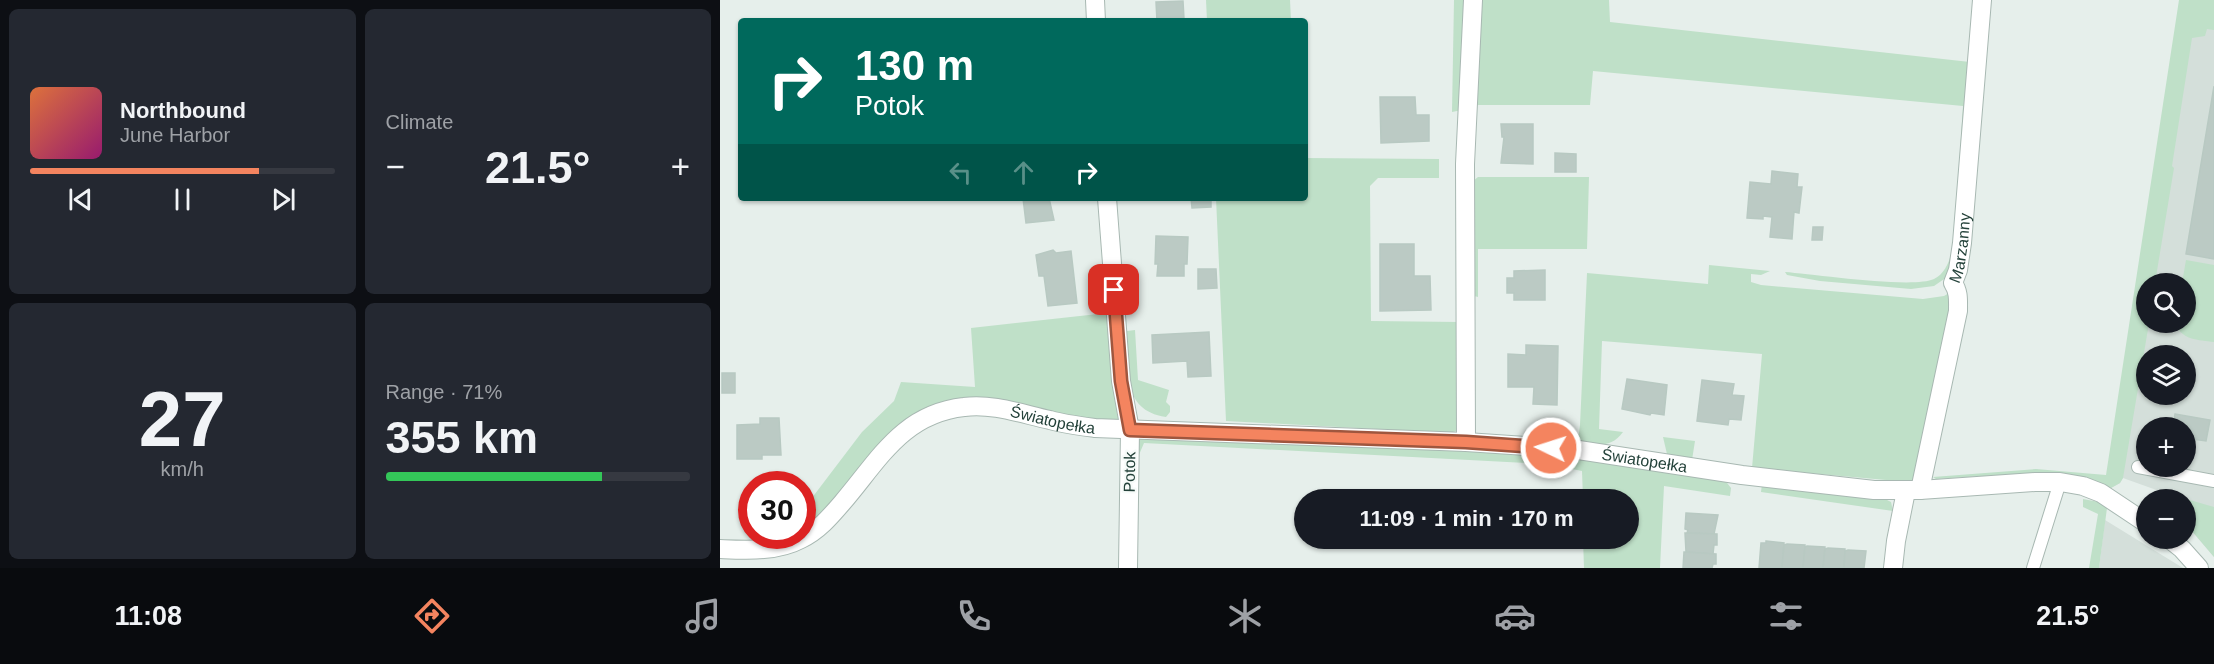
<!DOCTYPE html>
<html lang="en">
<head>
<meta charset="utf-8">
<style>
  body { margin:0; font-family:Arial,sans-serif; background:#242831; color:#f1f3f6; height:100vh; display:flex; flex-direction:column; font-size:22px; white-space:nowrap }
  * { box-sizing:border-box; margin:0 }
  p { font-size:20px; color:#9ea1a6 }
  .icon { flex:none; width:33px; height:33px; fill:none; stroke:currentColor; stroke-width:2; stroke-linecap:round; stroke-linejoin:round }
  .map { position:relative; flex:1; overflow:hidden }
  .details { display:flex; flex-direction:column; gap:9px; padding:9px; background:#0d0f14; width:720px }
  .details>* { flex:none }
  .banner { position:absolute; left:18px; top:18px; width:570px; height:183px; border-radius:6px; box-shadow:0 2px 4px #0004; background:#00695c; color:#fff; overflow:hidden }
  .tools { position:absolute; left:1416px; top:273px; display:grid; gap:12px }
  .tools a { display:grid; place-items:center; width:60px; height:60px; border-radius:50%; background:#171b24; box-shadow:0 2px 4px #0004; font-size:30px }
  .speed { position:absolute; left:18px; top:471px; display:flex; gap:12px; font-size:30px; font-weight:700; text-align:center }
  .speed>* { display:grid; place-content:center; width:78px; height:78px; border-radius:50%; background:#171b24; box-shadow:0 2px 4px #0004; line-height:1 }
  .speed .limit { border:9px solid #d22; background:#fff; color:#111 }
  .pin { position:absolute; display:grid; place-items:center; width:51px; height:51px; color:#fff; margin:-26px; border-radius:12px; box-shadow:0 3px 9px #0006 }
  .me { position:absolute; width:66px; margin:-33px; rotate:274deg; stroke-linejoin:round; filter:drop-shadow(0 0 4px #0008) }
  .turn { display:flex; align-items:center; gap:21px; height:126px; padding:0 18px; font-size:27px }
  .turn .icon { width:78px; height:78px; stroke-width:2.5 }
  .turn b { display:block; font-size:42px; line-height:51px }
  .lanes { display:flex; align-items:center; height:57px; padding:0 18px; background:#0003; justify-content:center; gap:30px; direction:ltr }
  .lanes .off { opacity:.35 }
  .big { font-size:45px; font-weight:800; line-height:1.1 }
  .details .card { flex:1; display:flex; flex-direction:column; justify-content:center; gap:9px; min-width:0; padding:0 21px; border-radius:9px; background:#242831 }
  .details .dial { align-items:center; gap:0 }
  .dial b { font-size:78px; line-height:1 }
  .song { display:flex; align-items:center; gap:18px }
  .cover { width:72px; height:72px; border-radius:9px; background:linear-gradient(135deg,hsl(20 70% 55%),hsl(320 70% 35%)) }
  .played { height:6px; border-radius:3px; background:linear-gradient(90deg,#f4845f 75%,#363941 75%) }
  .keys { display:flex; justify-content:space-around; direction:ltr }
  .heat { display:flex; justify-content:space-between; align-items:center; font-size:33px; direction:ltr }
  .charge { height:9px; border-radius:4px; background:linear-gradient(90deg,#34c759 71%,#363941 0) }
  .details .tiles { flex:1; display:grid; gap:9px; grid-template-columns:repeat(2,1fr) }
  .trip { position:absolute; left:574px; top:489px; width:345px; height:60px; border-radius:30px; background:#171b24; box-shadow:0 2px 4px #0004; font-weight:800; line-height:60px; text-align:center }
  .tab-bar { display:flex; height:96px; justify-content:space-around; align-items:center; background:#090b0e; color:#9ea1a6 }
  .tab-bar .icon { width:42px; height:42px }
  .tab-bar .on { color:#f4845f }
  .tab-bar b { font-size:27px; color:#f1f3f6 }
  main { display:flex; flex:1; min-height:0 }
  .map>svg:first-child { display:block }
  .built { fill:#d4dfda; fill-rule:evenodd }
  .green { fill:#bfe0c8 }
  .building { fill:#bbcac4; stroke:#b8c9c2; stroke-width:1.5 }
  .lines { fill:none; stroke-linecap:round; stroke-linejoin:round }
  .lane-casing { stroke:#a8b8b2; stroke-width:14 }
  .street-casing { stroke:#a8b8b2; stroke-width:20 }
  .lane { stroke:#fff; stroke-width:12 }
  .street { stroke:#fff; stroke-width:18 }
  .route-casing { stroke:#9f563e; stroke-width:15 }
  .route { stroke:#f4845f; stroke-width:10 }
  .labels { text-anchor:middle; stroke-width:4.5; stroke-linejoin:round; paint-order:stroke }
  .street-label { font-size:16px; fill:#24423a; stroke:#f7fbf9 }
</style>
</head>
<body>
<main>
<section class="details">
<div class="tiles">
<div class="card">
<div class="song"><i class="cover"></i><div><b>Northbound</b><p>June Harbor</p></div></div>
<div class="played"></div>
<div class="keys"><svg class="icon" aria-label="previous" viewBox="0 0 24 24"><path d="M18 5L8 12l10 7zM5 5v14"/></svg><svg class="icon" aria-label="pause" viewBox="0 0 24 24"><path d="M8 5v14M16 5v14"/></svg><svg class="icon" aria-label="next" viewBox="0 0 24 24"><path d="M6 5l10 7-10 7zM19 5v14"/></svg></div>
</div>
<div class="card"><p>Climate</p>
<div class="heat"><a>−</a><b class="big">21.5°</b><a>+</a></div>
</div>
<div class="card dial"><b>27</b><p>km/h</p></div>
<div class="card"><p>Range · 71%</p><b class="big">355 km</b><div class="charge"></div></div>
</div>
</section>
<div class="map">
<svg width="1494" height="568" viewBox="0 0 1494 568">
  <rect width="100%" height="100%" fill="#e6efeb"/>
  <g class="built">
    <path d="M 1464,0 L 1494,0 L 1494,557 L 1466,524 L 1466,500 L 1439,499 L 1438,496 L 1442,492 L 1403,478 L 1400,483 L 1391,488 ZM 1426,284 L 1466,284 L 1466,322 L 1426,322 ZM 1426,356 L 1466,356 L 1466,394 L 1426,394 ZM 1426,428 L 1466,428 L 1466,466 L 1426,466 Z"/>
    <path d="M 1385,520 L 1463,568 L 1379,568 Z"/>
  </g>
  <g class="green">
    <path d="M 486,0 L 570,0 L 571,21 L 487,21 Z"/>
    <path d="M 734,0 L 745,0 L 742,110 L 732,112 Z"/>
    <path d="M 759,0 L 889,0 L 890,22 L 1250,62 L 1237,243 L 1227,277 L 1214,286 L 1191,289 L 1100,281 L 1067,275 L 1065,272 C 1093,274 1193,289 1214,279 C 1227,273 1231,256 1234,243 L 1243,106 L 873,71 L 870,105 L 754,105 Z"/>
    <path d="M 1459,0 L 1494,0 L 1494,30 L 1487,29 L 1485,36 L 1472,38 L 1452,166 L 1454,168 L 1435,283 L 1426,284 L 1426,322 L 1429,323 L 1403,478 L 1400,483 L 1391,488 C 1334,468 1275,476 1216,479 L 1213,477 L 1316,469 L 1386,475 Z"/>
    <path d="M 585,158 L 719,159 L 719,178 L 658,178 L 650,186 L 651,321 L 740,322 L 740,425 L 736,431 L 730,433 L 506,421 L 496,198 L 585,198 Z"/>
    <path d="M 758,177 L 869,177 L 867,249 L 758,249 L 758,297 L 754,296 L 753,181 Z"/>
    <path d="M 1466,260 L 1494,265 L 1494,342 C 1479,340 1460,340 1456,323 L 1466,322 L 1466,284 L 1462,283 Z"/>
    <path d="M 989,265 L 1050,271 L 1041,275 L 1031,274 L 1031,282 L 1041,285 L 1203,299 L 1224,296 L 1234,290 L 1194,479 L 1188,482 L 1032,468 L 1042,354 L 882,341 L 879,429 L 903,432 C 891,448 879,445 861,443 L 858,440 L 860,425 L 867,273 L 988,284 Z"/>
    <path d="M 387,313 L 400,418 L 398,422 L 227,404 L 83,530 L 82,511 L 142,432 L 174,401 L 181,382 L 255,387 L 251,328 Z"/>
    <path d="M 415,330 L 418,380 L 449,390 L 446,402 L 450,406 L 450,412 L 446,417 C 400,410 409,368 407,331 Z"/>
    <path d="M 943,437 L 975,441 L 972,460 L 955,458 L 947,454 Z"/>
    <path d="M 418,438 L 837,455 L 1004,479 L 1011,488 L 1010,496 L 944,486 L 940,568 L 864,568 L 863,539 L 909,538 L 909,500 L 863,499 L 862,471 L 826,464 L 424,443 L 413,469 Z"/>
    <path d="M 1042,484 L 1165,499 L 1171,502 L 1173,511 L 1041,492 Z"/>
    <path d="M 1442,492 L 1494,507 L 1494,557 L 1466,524 L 1466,500 L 1439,499 L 1438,496 Z"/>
    <path d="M 1363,499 L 1379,502 L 1387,508 L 1379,568 L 1369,568 L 1378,514 L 1363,507 Z"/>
  </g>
  <g class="building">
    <path d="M 463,1 L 464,19 L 467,19 L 467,21 L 437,21 L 436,2 Z"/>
    <path d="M 1494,86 L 1494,259 L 1466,254 Z"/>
    <path d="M 660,97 L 695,97 L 696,115 L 709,115 L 709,141 L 661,143 Z"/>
    <path d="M 781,124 L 813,124 L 813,164 L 781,163 L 784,137 L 782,137 Z"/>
    <path d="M 835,153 L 856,154 L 856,172 L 835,172 Z"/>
    <path d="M 1052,171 L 1078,174 L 1077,187 L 1082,187 L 1079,213 L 1074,212 L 1072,239 L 1050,237 L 1052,217 L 1043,216 L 1043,219 L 1027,218 L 1030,182 L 1051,184 Z"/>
    <path d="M 303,198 L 329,198 L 334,220 L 306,223 Z"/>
    <path d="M 471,198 L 491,198 L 491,207 L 472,208 Z"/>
    <path d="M 1093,227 L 1103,227 L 1102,240 L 1092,240 Z"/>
    <path d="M 436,236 L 468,237 L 467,264 L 464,264 L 464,276 L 437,276 L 438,264 L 435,264 Z"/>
    <path d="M 660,244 L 694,244 L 694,276 L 710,276 L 711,310 L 660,311 Z"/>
    <path d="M 333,250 L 336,253 L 351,251 L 357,303 L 328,306 L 324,276 L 319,276 L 316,255 Z"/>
    <path d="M 478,269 L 496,269 L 497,288 L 478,289 Z"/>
    <path d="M 825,270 L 825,300 L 794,300 L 794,293 L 787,293 L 787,278 L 794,278 L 794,271 Z"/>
    <path d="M 489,332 L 491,376 L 468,377 L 467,361 L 433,363 L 432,335 Z"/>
    <path d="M 806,345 L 838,346 L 837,405 L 813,404 L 814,387 L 788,387 L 788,354 L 806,355 Z"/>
    <rect x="2" y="373" width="13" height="20"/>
    <path d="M 907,379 L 947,385 L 944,415 L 931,413 L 930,415 L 902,409 Z"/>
    <path d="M 982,380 L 1014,384 L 1012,395 L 1024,396 L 1021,420 L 1009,419 L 1008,425 L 977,421 Z"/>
    <path d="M 1455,414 L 1490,420 L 1486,441 L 1466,438 L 1466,428 L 1453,428 Z"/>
    <path d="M 40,418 L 59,418 L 61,455 L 42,455 L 42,459 L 17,459 L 17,425 L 40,424 Z"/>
    <path d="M 966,513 L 998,515 L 994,534 L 967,533 L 968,530 L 965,529 Z"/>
    <path d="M 965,533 L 997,534 L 997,545 L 994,545 L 993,554 L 966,552 Z"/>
    <path d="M 1046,541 L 1064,543 L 1062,568 L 1039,568 L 1041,543 L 1046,543 Z"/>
    <path d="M 1067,544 L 1085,545 L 1083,568 L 1062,568 L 1064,545 Z"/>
    <path d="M 1087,546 L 1105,547 L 1103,568 L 1083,568 L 1085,547 Z"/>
    <path d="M 1108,548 L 1125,549 L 1124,568 L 1103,568 L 1105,549 Z"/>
    <path d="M 1128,550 L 1146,551 L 1144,568 L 1124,568 L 1125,551 Z"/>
    <path d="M 964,552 L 996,554 L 996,564 L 993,564 L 992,568 L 963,568 Z"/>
  </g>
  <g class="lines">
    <defs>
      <g id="lane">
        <path d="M 1418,467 L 1494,481"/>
        <path d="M 1313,568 L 1340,482"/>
      </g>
      <g id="street">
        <path d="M 375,0 L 376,21"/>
        <path d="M 387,198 L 401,381 L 410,430 L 408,568"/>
        <path d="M 746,442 L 745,164 L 753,0"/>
        <path id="s1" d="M 1200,490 L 1238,311 C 1238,300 1239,292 1233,283 L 1238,270 L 1242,243 L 1262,0"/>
        <path d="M 1448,538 L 1462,549 L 1479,568"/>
        <path id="s2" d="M 0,549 C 26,550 57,552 81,539 C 98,531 110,517 122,503 C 159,460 182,414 244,407 C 272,403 302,414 330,420 C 344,424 360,426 375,428 L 746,442 L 852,449 L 1022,475 L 1154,490 L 1200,490 L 1315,482 L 1340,482 L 1363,486 L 1381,493 L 1426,523"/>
        <path d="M 1173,568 L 1176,541 L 1186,491"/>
      </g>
    </defs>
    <use href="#lane" class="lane-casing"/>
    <use href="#street" class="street-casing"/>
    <use href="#lane" class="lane"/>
    <use href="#street" class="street"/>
  </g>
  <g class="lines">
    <defs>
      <path id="route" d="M 394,290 L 401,381 L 410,430 L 746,442 L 831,448"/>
    </defs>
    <use href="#route" class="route-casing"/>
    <use href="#route" class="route"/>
  </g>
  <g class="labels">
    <g class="street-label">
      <text dy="6" stroke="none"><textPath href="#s1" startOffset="248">Marzanny</textPath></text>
      <text dy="6" stroke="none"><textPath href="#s2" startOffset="388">Światopełka</textPath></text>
      <text dy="6" stroke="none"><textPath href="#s2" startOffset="982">Światopełka</textPath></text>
      <text transform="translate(409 472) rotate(-89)" y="6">Potok</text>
    </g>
  </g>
</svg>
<div class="tools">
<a><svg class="icon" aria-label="search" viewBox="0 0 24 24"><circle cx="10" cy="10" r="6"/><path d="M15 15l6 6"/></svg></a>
<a><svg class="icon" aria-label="layers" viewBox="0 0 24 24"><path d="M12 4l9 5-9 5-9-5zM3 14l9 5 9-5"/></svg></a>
<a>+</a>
<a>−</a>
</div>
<div class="speed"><div class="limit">30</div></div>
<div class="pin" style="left:394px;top:290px;background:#d93025"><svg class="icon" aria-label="arrive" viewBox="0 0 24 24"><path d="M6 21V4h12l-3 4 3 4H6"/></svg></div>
<svg class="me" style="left:831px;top:448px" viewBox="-20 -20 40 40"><circle r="17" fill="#f4845f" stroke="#fff" stroke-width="3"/><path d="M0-11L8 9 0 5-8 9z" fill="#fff"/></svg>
<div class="trip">11:09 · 1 min · 170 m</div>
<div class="banner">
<div class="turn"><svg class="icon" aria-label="right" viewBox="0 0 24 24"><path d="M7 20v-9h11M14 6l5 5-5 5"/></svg><div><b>130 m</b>Potok</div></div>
<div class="lanes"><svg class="icon off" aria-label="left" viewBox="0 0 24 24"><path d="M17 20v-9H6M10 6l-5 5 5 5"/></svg><svg class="icon off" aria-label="ahead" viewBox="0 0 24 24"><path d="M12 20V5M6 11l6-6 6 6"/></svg><svg class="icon" aria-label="right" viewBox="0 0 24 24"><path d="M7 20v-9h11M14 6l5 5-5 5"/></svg></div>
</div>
</div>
</main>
<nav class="tab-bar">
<b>11:08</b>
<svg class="icon on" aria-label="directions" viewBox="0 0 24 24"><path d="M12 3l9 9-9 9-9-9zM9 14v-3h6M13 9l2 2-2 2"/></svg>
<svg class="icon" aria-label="music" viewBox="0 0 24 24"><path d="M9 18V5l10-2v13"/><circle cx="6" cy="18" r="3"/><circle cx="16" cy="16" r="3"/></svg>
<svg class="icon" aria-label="phone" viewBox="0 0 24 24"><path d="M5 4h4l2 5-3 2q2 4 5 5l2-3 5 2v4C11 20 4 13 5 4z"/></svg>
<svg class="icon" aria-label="climate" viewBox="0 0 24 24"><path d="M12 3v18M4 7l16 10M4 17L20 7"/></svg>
<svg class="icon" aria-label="car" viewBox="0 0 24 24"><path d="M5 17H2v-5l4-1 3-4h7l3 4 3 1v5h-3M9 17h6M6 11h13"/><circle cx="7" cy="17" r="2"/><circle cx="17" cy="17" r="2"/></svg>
<svg class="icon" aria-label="filters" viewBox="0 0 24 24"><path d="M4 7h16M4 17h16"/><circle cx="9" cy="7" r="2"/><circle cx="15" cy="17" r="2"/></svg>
<b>21.5°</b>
</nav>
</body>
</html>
